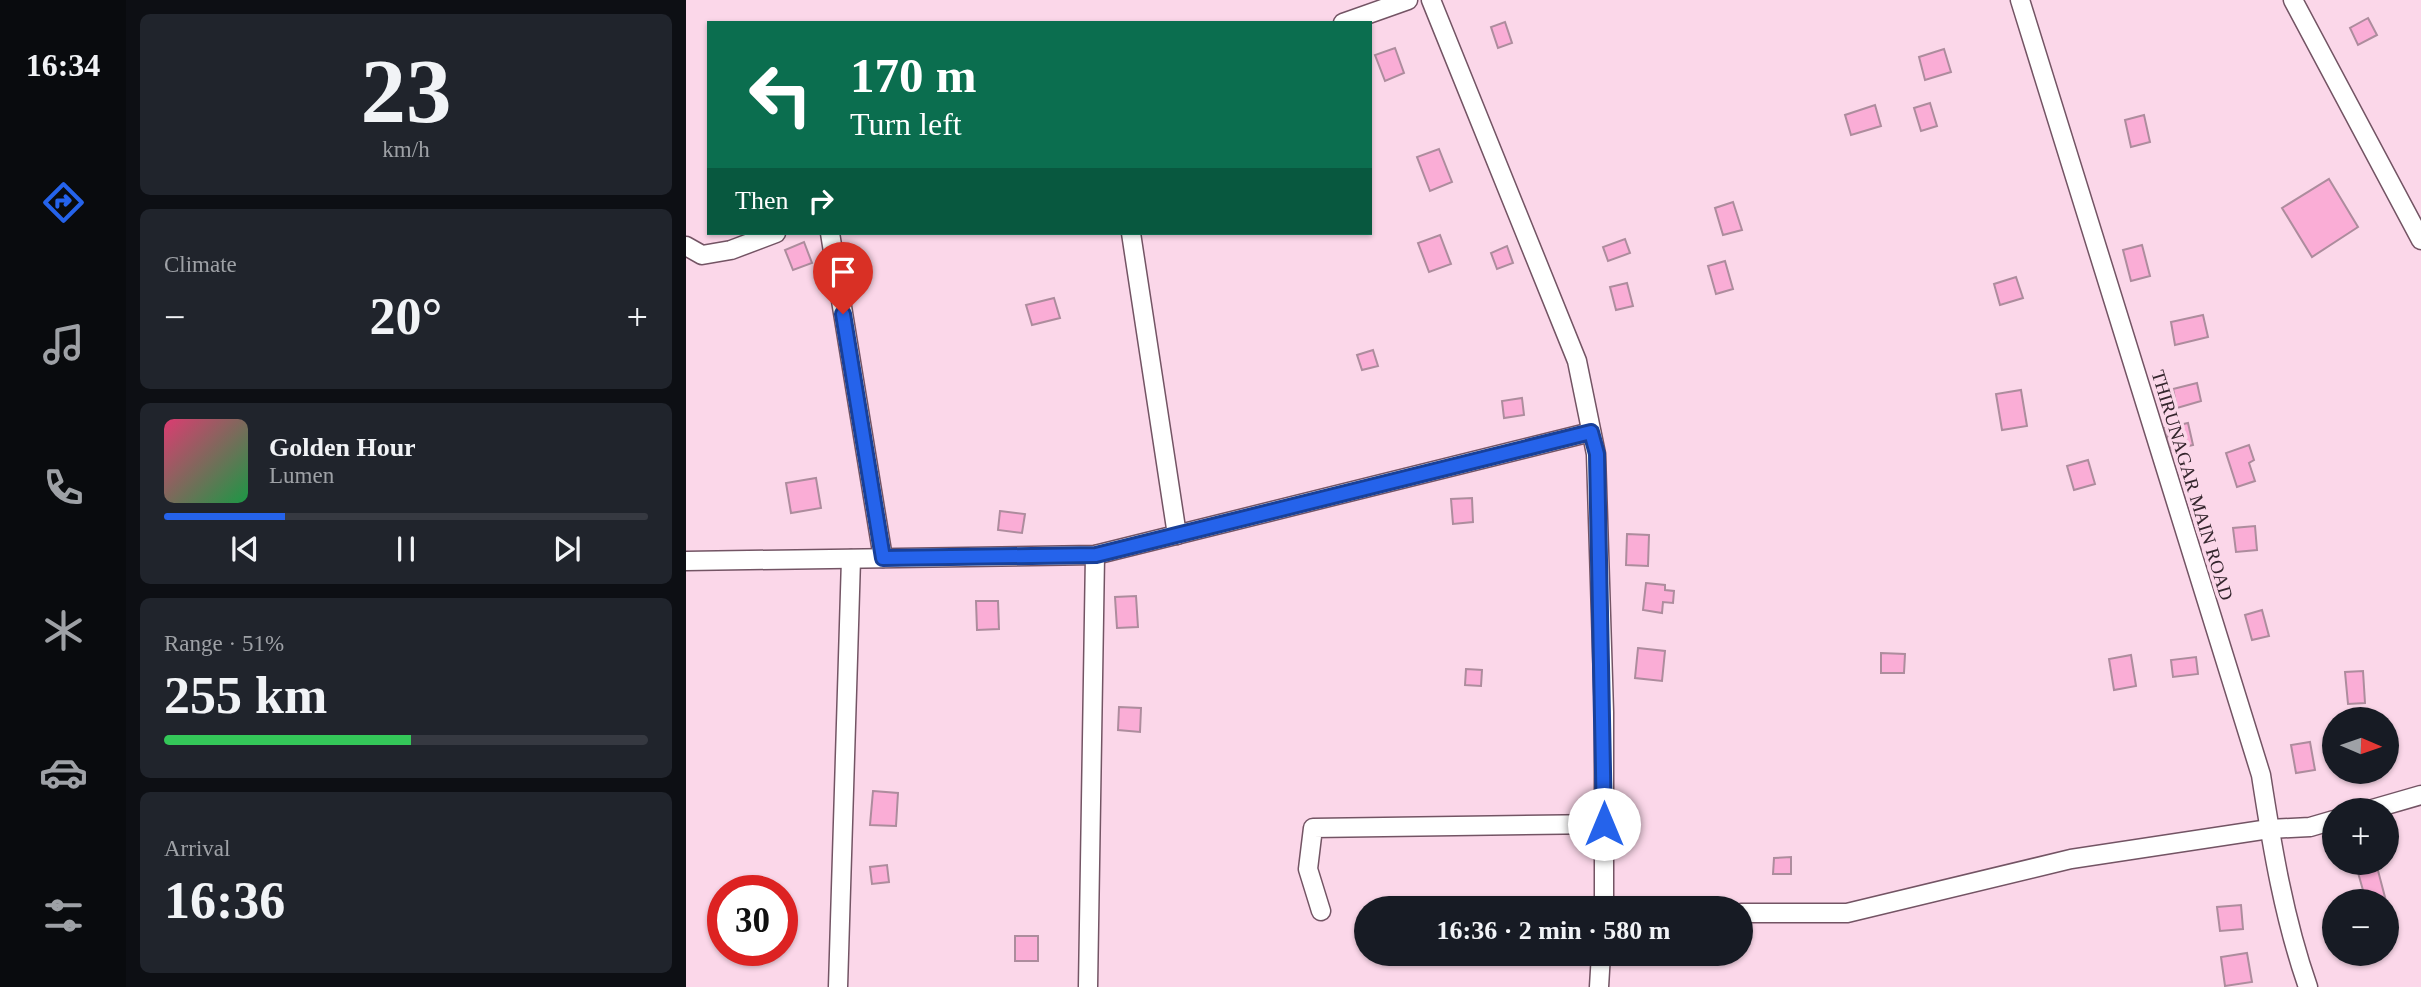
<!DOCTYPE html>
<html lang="en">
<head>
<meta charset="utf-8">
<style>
  body { margin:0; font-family:"Times New Roman",serif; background:#20242c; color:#f1f3f6; height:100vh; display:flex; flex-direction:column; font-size:26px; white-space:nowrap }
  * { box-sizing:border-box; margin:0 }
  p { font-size:23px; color:#9ea1a6 }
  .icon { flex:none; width:38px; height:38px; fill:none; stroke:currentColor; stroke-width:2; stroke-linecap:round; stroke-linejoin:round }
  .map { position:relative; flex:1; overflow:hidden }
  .drawer { display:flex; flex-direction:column; gap:14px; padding:14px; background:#0d0f14; width:560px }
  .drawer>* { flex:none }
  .hud { position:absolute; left:21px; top:21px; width:665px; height:214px; border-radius:0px; box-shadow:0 2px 5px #0004; background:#0b6e4f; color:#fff; overflow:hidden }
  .needle { width:46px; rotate:92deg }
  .tools { position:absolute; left:1636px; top:707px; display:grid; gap:14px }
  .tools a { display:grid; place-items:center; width:77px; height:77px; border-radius:50%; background:#171b24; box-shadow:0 2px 5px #0004; font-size:35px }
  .speed { position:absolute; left:21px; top:875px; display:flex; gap:14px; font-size:35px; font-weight:700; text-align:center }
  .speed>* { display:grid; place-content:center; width:91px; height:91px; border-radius:50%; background:#171b24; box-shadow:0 2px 5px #0004; line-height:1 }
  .speed .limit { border:10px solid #d22; background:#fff; color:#111 }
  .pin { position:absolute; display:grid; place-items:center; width:60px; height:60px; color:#fff; margin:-72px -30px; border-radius:50% 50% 50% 0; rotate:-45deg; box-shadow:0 0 7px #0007 }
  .pin .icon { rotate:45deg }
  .me { position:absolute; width:77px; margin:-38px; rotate:0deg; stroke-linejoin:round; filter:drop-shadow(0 0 5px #0008) }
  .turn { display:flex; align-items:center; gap:24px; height:147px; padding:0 28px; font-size:32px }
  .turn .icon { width:91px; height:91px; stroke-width:2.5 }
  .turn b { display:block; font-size:49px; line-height:60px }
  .then { display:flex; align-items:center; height:66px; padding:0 28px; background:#0003; gap:14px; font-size:26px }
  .big { font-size:52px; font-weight:800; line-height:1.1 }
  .drawer .tile { flex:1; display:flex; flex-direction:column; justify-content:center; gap:10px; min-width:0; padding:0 24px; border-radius:10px; background:#20242c }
  .drawer .dial { align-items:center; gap:0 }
  .dial b { font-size:91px; line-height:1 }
  .song { display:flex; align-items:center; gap:21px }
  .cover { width:84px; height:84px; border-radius:10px; background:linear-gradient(135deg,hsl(340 70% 55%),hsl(140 70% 35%)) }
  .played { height:7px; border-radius:4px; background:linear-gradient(90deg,#2563eb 25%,#363941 25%) }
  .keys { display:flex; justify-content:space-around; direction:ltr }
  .heat { display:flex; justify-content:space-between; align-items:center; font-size:38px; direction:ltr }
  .charge { height:10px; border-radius:5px; background:linear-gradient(90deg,#34c759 51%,#363941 0) }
  .trip { position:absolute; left:668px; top:896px; width:399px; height:70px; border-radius:35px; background:#171b24; box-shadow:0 2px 5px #0004; font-weight:800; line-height:70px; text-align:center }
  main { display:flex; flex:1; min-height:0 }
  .tabs { display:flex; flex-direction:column; width:126px; justify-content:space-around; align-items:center; background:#090b0e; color:#9ea1a6 }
  .tabs .icon { width:49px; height:49px }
  .tabs .active { color:#2563eb }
  .tabs b { font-size:32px; color:#f1f3f6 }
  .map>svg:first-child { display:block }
  .building { fill:#faadd6; stroke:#ad8c9d; stroke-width:2 }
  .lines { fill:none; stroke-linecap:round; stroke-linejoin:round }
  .street-casing { stroke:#735464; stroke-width:21 }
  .street { stroke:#fff; stroke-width:18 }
  .route-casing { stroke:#184099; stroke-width:18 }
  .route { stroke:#2563eb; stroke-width:12 }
  .labels { text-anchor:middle; stroke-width:7; stroke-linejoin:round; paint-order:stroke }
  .street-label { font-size:19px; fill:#34262d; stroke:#fbd7e9 }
</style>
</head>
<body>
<main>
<nav class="tabs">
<b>16:34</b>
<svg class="icon active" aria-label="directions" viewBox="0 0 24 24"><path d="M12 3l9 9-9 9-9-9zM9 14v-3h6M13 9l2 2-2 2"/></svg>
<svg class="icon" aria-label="music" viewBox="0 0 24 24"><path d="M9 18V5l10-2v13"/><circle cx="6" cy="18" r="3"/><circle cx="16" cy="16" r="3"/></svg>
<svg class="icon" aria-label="phone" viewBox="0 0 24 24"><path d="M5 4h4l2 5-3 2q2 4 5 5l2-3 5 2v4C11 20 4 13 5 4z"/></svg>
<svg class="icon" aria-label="climate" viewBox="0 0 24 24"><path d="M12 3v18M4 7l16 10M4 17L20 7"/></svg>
<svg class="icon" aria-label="car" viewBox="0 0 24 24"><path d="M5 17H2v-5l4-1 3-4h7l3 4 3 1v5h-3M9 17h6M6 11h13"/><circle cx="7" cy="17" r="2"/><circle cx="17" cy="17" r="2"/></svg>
<svg class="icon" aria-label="filters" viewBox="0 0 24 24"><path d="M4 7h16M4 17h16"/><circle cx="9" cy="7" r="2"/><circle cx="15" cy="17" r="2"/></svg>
</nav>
<section class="drawer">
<div class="tile dial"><b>23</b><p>km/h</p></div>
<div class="tile"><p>Climate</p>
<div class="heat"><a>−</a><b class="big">20°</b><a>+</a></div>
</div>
<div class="tile">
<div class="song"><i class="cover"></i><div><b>Golden Hour</b><p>Lumen</p></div></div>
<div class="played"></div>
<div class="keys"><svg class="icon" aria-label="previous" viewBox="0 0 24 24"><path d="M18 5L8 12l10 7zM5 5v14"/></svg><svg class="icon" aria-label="pause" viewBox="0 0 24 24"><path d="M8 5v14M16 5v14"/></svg><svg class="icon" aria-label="next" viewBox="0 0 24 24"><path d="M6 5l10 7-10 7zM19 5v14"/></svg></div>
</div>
<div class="tile"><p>Range · 51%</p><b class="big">255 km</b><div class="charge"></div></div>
<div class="tile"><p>Arrival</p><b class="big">16:36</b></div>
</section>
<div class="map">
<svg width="1735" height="987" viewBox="0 0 1735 987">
  <rect width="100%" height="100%" fill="#fbd7e9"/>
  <g class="building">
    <path d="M 1682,18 L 1691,35 L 1672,45 L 1664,28 Z"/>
    <path d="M 819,22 L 826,43 L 812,48 L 805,27 Z"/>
    <path d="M 709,48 L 718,73 L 699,81 L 689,55 Z"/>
    <path d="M 1258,49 L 1265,72 L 1239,80 L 1233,57 Z"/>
    <path d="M 1244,103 L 1251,126 L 1235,131 L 1228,108 Z"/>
    <path d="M 1189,105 L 1195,126 L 1165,135 L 1159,115 Z"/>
    <path d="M 1458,115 L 1464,142 L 1445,147 L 1439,120 Z"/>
    <path d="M 753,149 L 766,182 L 744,191 L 731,157 Z"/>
    <path d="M 1643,179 L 1672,227 L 1626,257 L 1596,208 Z"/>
    <path d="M 1047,202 L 1056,230 L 1037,235 L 1029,208 Z"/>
    <path d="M 754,235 L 765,264 L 743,272 L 732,243 Z"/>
    <path d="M 939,239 L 944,253 L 922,261 L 917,247 Z"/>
    <path d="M 118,242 L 126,263 L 107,270 L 99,250 Z"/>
    <path d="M 1456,245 L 1464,276 L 1445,281 L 1437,250 Z"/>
    <path d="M 821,246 L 827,263 L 811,269 L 805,253 Z"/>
    <path d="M 1039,261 L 1047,289 L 1030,294 L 1022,266 Z"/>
    <path d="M 1330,277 L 1337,298 L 1314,305 L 1308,284 Z"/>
    <path d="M 941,283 L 947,306 L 930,310 L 924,287 Z"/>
    <path d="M 368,298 L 374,318 L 346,325 L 340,305 Z"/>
    <path d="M 1517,315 L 1522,337 L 1489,345 L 1485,322 Z"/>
    <path d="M 687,350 L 692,366 L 676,370 L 671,355 Z"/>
    <path d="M 1511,383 L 1515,401 L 1491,408 L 1487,389 Z"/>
    <path d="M 1335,390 L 1341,426 L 1316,430 L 1310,394 Z"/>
    <path d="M 836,398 L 838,415 L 818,418 L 816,401 Z"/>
    <path d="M 1502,423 L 1507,445 L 1486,450 L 1479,428 Z"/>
    <path d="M 1563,445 L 1568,460 L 1563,463 L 1569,481 L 1551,487 L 1540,453 Z"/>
    <path d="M 1402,460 L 1409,484 L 1388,490 L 1381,466 Z"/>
    <path d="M 130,478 L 135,508 L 105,513 L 100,483 Z"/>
    <path d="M 786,498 L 787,522 L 767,524 L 765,499 Z"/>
    <path d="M 314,511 L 339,514 L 336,533 L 312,530 Z"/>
    <path d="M 1569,526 L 1571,550 L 1550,552 L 1547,528 Z"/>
    <path d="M 941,534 L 963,535 L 962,566 L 940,565 Z"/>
    <path d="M 960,583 L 979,585 L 979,590 L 988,591 L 987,603 L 977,602 L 976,613 L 957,610 Z"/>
    <path d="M 450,596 L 452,627 L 431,628 L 429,597 Z"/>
    <path d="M 290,601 L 312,601 L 313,629 L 291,630 Z"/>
    <path d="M 1576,610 L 1583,636 L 1566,640 L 1559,615 Z"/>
    <path d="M 952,648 L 979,651 L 976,681 L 949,678 Z"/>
    <path d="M 1195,653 L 1219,654 L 1218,673 L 1195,673 Z"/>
    <path d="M 1445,655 L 1450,686 L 1428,690 L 1423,659 Z"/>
    <path d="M 1510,657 L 1512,674 L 1487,677 L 1485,660 Z"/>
    <path d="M 780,669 L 796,670 L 795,686 L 779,685 Z"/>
    <path d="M 1677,671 L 1679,703 L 1662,704 L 1659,672 Z"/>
    <path d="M 433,707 L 455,708 L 454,732 L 432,730 Z"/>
    <path d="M 1624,742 L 1629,770 L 1610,773 L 1605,745 Z"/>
    <path d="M 187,791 L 212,793 L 210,826 L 184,825 Z"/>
    <path d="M 1105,857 L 1105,874 L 1087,874 L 1088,858 Z"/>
    <path d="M 1690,863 L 1700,901 L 1680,901 L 1671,869 Z"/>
    <path d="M 201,865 L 203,882 L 186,884 L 184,867 Z"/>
    <path d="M 1555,905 L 1557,929 L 1534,931 L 1531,907 Z"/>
    <rect x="329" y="936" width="23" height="25"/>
    <path d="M 1561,953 L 1566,982 L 1539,986 L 1535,957 Z"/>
  </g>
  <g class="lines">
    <defs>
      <g id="street">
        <path d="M 745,0 L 891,361 L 910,454 L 918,712 L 918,908"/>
        <path d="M 1334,0 L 1575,775 C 1586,846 1598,919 1622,987"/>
        <path d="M 1607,0 L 1735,240"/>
        <path d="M 657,23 L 722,0"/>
        <path d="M 144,233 L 197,558"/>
        <path d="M 445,233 L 491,535"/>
        <path d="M 0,246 L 16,255 L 45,250 L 90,233"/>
        <path d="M 0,561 L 409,555 L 905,432"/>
        <path d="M 1683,810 L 1735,795"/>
        <path d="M 918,907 L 940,908"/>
        <path d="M 635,911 L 622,869 L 627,828 L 918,824"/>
        <path d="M 1055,913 L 1161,913 L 1385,859 L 1583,829 L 1624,827 L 1648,820"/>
        <path d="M 152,987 L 165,559"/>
        <path d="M 402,987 L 409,555"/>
        <path d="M 913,987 L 915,954"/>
      </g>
    </defs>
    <use href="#street" class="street-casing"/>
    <use href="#street" class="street"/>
  </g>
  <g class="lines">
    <defs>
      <path id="route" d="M 157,314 L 197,558 L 410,555 L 905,432 L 911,454 L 918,824"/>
    </defs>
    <use href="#route" class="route-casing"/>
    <use href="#route" class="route"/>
  </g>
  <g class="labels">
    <g class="street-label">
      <text transform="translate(1507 485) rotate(73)" y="7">THIRUNAGAR MAIN ROAD</text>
    </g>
  </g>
</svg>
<div class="tools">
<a><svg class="needle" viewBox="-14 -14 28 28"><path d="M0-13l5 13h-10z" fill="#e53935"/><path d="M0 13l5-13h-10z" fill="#9ea1a6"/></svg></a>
<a>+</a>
<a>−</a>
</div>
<div class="speed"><div class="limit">30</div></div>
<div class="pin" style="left:157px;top:314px;background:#d93025"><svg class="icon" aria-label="arrive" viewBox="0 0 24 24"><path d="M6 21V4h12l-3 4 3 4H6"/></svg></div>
<svg class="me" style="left:918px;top:824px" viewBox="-20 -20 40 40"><circle r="19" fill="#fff"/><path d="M0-13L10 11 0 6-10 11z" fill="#2563eb"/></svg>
<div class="trip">16:36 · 2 min · 580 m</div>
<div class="hud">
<div class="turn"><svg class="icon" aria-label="left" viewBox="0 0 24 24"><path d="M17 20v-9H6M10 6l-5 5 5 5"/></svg><div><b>170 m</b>Turn left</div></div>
<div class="then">Then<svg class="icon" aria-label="right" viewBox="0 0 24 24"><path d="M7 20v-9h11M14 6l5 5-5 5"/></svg></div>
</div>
</div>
</main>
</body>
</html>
